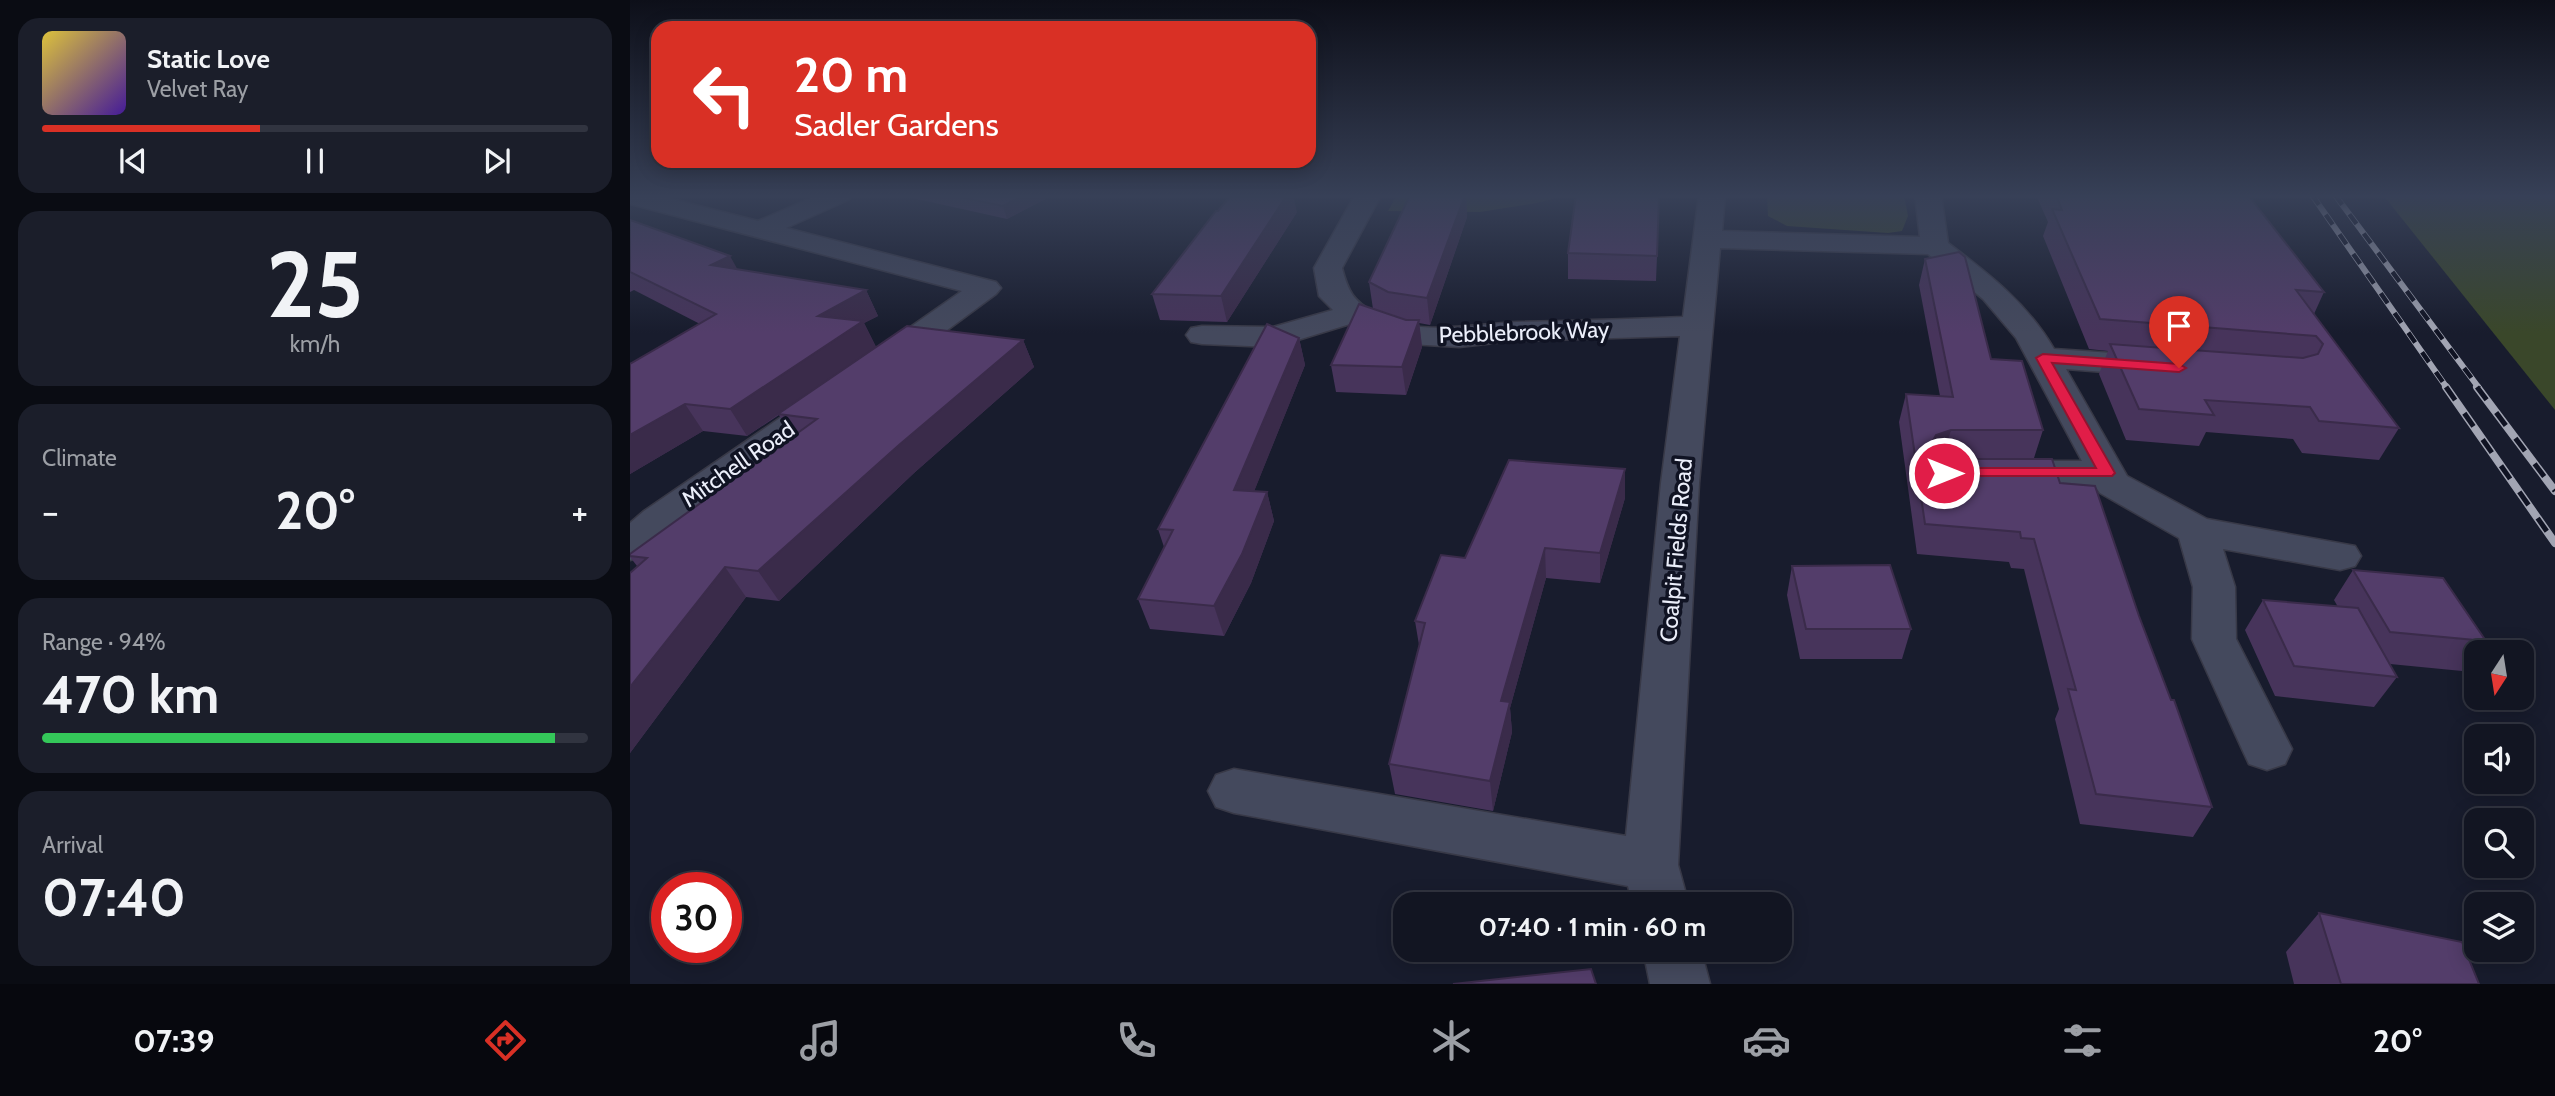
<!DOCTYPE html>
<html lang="en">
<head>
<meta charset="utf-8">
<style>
  body { margin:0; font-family:Cabin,sans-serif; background:#1b1e2a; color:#f1f3f6; height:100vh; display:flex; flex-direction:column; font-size:26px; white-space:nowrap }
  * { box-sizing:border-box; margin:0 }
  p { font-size:23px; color:#9c9fa5 }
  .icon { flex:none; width:38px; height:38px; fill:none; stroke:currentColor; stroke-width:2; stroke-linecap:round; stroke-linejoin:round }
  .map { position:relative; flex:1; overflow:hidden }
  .details { display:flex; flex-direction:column; gap:18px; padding:18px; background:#0a0c13; width:630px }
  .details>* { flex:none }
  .hud { position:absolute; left:21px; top:21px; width:665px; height:147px; border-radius:21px; box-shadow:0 4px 18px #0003,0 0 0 2px #313440; background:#d93025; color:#fff; overflow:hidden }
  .needle { width:46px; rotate:192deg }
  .controls { position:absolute; left:1834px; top:640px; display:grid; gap:14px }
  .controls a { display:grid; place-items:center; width:70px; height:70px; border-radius:14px; background:#121522; box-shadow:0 4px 18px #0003,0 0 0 2px #313440; font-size:35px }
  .speed { position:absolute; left:21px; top:872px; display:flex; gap:14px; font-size:35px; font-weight:700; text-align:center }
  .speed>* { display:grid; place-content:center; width:91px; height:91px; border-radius:50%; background:#121522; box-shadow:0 4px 18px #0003,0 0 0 2px #313440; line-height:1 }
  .speed .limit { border:10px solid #d22; background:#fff; color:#111 }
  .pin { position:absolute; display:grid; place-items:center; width:60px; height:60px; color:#fff; margin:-72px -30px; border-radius:50% 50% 50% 0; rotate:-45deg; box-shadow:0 0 7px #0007 }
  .pin .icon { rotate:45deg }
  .me { position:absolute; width:77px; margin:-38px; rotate:90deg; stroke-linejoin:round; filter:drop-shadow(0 0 5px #0008) }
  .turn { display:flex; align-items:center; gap:24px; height:147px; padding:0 28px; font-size:32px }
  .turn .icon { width:91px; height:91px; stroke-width:2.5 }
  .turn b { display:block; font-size:49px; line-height:60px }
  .big { font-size:52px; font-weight:800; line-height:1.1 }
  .details .widget { flex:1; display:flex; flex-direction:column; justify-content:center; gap:10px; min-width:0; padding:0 24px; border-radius:21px; background:#1b1e2a }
  .details .dial { align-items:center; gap:0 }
  .dial b { font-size:91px; line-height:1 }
  .song { display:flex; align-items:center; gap:21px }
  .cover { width:84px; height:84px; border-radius:10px; background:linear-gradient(135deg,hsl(50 70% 55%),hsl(260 70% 35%)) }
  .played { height:7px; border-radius:4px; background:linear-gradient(90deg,#d93025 40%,#313440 40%) }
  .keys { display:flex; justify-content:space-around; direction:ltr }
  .heat { display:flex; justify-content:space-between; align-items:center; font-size:38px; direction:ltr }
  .charge { height:10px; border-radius:5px; background:linear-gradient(90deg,#34c759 94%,#313440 0) }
  .trip { position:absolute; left:763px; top:892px; width:399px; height:70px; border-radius:21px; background:#121522; box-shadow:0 4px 18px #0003,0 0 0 2px #313440; font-weight:800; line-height:70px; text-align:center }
  .tabs { display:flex; height:112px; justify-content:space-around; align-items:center; background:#07080e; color:#9c9fa5 }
  .tabs .icon { width:49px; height:49px }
  .tabs .active { color:#d93025 }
  .tabs b { font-size:32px; color:#f1f3f6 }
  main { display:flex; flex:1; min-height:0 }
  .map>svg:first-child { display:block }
  .green { fill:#3a472a }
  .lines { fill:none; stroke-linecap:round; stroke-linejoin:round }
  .minor-casing { stroke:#383947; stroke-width:3 }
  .minor { fill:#44495d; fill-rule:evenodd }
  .rail-far1-casing { stroke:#a2a5b3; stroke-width:6 }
  .rail-casing { stroke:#a2a5b3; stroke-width:8 }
  .rail-far1 { stroke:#101323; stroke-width:4.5; stroke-dasharray:12; stroke-linecap:butt }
  .rail { stroke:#101323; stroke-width:5; stroke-dasharray:16; stroke-linecap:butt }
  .wall { fill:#47345b }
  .shaded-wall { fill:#3a2b4a }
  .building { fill:#533d6a; stroke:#3a2b4a; stroke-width:2 }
  .route { fill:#e11d48; stroke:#92132f; stroke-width:2 }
  .labels { text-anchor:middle; stroke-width:7; stroke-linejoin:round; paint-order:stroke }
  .street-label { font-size:23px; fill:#ebeefa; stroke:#101323 }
</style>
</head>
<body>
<main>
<section class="details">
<div class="widget">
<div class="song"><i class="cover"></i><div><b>Static Love</b><p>Velvet Ray</p></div></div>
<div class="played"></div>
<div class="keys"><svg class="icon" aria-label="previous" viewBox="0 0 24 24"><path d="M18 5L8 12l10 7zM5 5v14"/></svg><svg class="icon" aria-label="pause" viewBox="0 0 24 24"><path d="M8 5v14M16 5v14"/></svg><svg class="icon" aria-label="next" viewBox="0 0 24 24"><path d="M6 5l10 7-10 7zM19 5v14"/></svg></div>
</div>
<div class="widget dial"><b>25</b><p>km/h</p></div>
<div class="widget"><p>Climate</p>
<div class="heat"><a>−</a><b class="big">20°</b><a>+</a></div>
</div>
<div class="widget"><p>Range · 94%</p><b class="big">470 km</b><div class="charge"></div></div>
<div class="widget"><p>Arrival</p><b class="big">07:40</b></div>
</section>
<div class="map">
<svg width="1925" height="984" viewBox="0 0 1925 984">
  <rect width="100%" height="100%" fill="#181c2d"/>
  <g class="green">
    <path d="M 767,195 L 937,195 L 907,203 L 850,212 L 758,211 Z"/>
    <path d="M 1137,195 L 1274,195 L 1278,216 L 1272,231 L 1258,233 L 1157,226 L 1138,216 Z"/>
    <path d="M 1753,195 L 1925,195 L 1925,410 Z"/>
  </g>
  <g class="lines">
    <defs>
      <g id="minor">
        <path d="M 0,195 L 26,195 L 128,221 L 188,195 L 222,195 L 218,200 L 156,228 L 366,282 L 371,288 L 366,294 L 270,365 L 258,368 L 246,365 L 242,358 L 246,351 L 332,291 L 0,204 Z"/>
        <path d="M 725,195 L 751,195 L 712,268 C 718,291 723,301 745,313 C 786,338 842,324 887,322 C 942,321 998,319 1053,317 L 1069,195 L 1095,195 L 1092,231 L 1290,237 L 1285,195 L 1311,195 L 1318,243 C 1359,274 1398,304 1424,349 L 1526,356 L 1538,359 L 1543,366 L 1538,373 L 1526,376 L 1436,369 L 1497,476 L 1577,519 L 1725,546 L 1731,556 L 1725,566 L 1710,570 L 1593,549 L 1605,587 L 1606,639 L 1662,749 L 1655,764 L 1637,770 L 1619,764 L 1612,749 L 1562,639 L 1563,587 L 1549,538 L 1470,493 L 1464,485 L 1374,485 L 1361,481 L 1355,473 L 1361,465 L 1374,461 L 1452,461 L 1386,338 L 1353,299 L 1298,254 L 1090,248 L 1069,483 L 1048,865 L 1059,905 L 1003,905 L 998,886 L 604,813 L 586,807 L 578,791 L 586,775 L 604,769 L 996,836 L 1031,483 L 1050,336 L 882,341 L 829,347 L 780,344 L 720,324 L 645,347 L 572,344 L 561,342 L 556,335 L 561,328 L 572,326 L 643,327 L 703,310 L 689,296 L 684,268 Z"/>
        <path d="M 200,389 L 212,392 L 217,399 L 212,406 L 42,529 L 14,556 L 0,560 L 0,523 L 14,511 L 188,392 Z"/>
        <path d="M 1013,950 L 1071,950 L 1080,984 L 1020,984 Z"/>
      </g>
    </defs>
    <use href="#minor" class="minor-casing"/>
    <use href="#minor" class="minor"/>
    <defs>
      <g id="rail-far1">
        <path d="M 1682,195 L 1817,388"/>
        <path d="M 1705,195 L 1849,388"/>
      </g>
      <g id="rail">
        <path d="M 1816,387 L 1925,543"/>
        <path d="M 1847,387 L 1925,491"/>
      </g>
    </defs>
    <use href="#rail-far1" class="rail-far1-casing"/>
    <use href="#rail" class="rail-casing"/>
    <use href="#rail-far1" class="rail-far1"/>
    <use href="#rail" class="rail"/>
  </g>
  <g class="wall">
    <path d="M 269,195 L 423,195 L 377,219 Z"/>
    <path d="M 780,195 L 836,195 L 837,217 L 800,325 L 789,323 L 792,347 L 776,395 L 706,392 L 701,365 L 743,309 L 739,282 Z"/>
    <path d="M 1406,195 L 1618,195 L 1694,292 L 1684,314 L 1769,428 L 1749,460 L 1672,453 L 1663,439 L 1576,432 L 1569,446 L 1496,440 L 1469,374 L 1478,351 L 1459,349 L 1413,236 L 1418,222 Z"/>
    <path d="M 667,212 L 597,322 L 530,320 L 522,294 Z"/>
    <path d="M 0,220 L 107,269 L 236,290 L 248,316 L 234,323 L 246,347 L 393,340 L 404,367 L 284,473 L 149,601 L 116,597 L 0,753 L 0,573 L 7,566 L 0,557 L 0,554 L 162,437 L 149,415 L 117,436 L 73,431 L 0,474 L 0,364 L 70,324 L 4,290 L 0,292 Z"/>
    <path d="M 938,253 L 1027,256 L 1026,281 L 938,279 Z"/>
    <path d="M 1295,259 L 1361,359 L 1413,430 L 1404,458 L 1430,483 L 1509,616 L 1582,807 L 1563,837 L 1450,824 L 1425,719 L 1429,709 L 1394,569 L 1381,568 L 1379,562 L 1287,554 L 1269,422 L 1276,394 L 1310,396 L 1289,285 Z"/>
    <path d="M 669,338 L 675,365 L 624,491 L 637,492 L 644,521 L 621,583 L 594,636 L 520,629 L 508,599 L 534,547 L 528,529 Z"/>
    <path d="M 995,469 L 995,498 L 970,583 L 916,578 L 880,708 L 882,732 L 863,811 L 765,794 L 759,764 L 789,645 L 785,621 L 835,558 Z"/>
    <path d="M 1162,566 L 1281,629 L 1272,659 L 1170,659 L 1157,595 Z"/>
    <path d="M 1723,570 L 1856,641 L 1832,671 L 1760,664 L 1767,677 L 1744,707 L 1645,696 L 1615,630 L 1633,600 L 1708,607 L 1704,600 Z"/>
    <path d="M 1689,913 L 1849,984 L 1664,984 L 1656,952 Z"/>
  </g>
  <g class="shaded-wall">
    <path d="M 394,195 L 423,195 L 377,219 L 373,206 Z"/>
    <path d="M 657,195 L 663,195 L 667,212 L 597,322 L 591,296 Z"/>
    <path d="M 835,195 L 836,195 L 837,217 L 800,325 L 797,298 Z"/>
    <path d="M 100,256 L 114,281 L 81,265 Z"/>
    <path d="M 236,290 L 248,316 L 234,323 L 246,347 L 117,436 L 100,409 L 188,316 Z"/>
    <path d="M 789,320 L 792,347 L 776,395 L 772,367 Z"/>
    <path d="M 669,338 L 675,365 L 613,519 L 604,490 Z"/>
    <path d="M 393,340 L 404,367 L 284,473 L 149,601 L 128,571 L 269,445 Z"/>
    <path d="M 55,404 L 73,431 L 0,474 L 0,435 Z"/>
    <path d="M 1321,430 L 1313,458 L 1299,463 L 1300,446 L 1306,435 Z"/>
    <path d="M 995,469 L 995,498 L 970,583 L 970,553 Z"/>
    <path d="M 637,492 L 644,521 L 621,583 L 594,636 L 584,606 Z"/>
    <path d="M 915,548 L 916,578 L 880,708 L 882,732 L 863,811 L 860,781 L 871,701 Z"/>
    <path d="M 95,567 L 116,597 L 0,753 L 0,687 Z"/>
  </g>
  <g class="building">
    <path d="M 320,195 L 394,195 L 373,206 Z"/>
    <path d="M 601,195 L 657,195 L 591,296 L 522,294 L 586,211 L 588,211 Z"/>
    <path d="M 780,195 L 835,195 L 797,298 L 758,292 L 739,282 Z"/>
    <path d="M 946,195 L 1029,195 L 1027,256 L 938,253 Z"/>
    <path d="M 1426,195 L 1618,195 L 1694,292 L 1666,290 L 1769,428 L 1689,421 L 1680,407 L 1575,400 L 1584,415 L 1509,409 L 1480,344 L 1673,358 L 1688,354 L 1693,344 L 1686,336 L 1470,319 L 1422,209 L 1432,210 Z"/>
    <path d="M 0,220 L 100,256 L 81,265 L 236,290 L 188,316 L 233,321 L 100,409 L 55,404 L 0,435 L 0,364 L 86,314 L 0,272 Z"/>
    <path d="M 1329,252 L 1335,257 L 1361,359 L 1392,361 L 1413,430 L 1321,430 L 1306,435 L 1300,446 L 1308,455 L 1322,459 L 1422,459 L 1430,483 L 1465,486 L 1509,616 L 1541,700 L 1544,700 L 1582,807 L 1466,794 L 1438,689 L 1446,690 L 1404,539 L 1391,538 L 1390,532 L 1295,524 L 1276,394 L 1323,397 L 1295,259 Z"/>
    <path d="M 729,304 L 776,320 L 789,320 L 772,367 L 701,365 Z"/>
    <path d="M 637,324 L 669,338 L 604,490 L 637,492 L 612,554 L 584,606 L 508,599 L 543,530 L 528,529 Z"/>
    <path d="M 277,326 L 393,340 L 269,445 L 128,571 L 95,567 L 0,687 L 0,573 L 17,558 L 0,556 L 0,554 L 187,419 L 148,414 Z"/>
    <path d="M 879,460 L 995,469 L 970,553 L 915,548 L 871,701 L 880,702 L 860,781 L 759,764 L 795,623 L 785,621 L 811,555 L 835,558 Z"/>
    <path d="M 1260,565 L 1281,629 L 1176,629 L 1162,566 Z"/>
    <path d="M 1723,570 L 1813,578 L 1856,641 L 1760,632 Z"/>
    <path d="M 1633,600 L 1728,608 L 1767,677 L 1664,666 Z"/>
    <path d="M 1689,913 L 1832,942 L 1849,984 L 1711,984 Z"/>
    <path d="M 961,969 L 966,984 L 823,984 Z"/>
  </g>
  <linearGradient id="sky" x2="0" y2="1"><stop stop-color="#0d0f19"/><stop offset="0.59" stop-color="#374057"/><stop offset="1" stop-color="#374057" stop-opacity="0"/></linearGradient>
  <rect width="1925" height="333" fill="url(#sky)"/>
  <path class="route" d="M 1413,354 L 1549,364 L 1556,368 L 1549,372 L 1422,363 L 1485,473 L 1482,476 L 1309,476 L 1306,473 L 1309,470 L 1314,468 L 1466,468 L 1406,358 Z"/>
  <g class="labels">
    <g class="street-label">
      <text transform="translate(894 332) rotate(-2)" y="8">Pebblebrook Way</text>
      <text transform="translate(108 464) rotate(-35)" y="8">Mitchell Road</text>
      <text transform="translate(1046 550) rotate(-85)" y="8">Coalpit Fields Road</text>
    </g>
  </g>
</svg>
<div class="controls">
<a><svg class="needle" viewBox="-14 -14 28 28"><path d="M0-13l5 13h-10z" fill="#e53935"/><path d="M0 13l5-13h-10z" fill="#9c9fa5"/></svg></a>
<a><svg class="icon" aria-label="sound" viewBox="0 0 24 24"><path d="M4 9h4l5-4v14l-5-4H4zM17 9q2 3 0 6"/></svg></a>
<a><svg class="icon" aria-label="search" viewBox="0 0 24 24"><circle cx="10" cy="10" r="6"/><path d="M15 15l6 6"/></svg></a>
<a><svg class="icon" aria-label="layers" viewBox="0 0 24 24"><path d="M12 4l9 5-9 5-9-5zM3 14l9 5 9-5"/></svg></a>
</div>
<div class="speed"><div class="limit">30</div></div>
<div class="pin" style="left:1549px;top:368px;background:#d93025"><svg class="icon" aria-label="arrive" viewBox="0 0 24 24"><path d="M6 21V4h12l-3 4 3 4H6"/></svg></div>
<svg class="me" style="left:1314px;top:473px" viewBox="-20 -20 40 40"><circle r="17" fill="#e11d48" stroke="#fff" stroke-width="3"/><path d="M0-11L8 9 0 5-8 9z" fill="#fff"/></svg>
<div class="trip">07:40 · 1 min · 60 m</div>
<div class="hud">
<div class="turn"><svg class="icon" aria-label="left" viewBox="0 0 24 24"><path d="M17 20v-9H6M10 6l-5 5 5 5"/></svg><div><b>20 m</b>Sadler Gardens</div></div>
</div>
</div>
</main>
<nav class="tabs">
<b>07:39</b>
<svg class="icon active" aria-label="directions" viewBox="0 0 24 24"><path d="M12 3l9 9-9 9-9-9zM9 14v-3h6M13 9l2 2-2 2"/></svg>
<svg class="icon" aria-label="music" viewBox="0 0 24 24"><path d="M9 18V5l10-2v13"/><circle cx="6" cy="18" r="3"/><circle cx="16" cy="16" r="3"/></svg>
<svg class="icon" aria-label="phone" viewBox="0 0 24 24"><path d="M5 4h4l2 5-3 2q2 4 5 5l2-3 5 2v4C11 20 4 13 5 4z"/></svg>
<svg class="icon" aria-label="climate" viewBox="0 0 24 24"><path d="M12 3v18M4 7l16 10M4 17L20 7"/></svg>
<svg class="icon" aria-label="car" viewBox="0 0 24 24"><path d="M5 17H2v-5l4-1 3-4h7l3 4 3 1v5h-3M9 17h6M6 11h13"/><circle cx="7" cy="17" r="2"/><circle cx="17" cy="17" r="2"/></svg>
<svg class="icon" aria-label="filters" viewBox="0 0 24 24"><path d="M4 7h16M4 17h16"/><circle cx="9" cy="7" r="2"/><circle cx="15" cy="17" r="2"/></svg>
<b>20°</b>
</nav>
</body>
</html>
